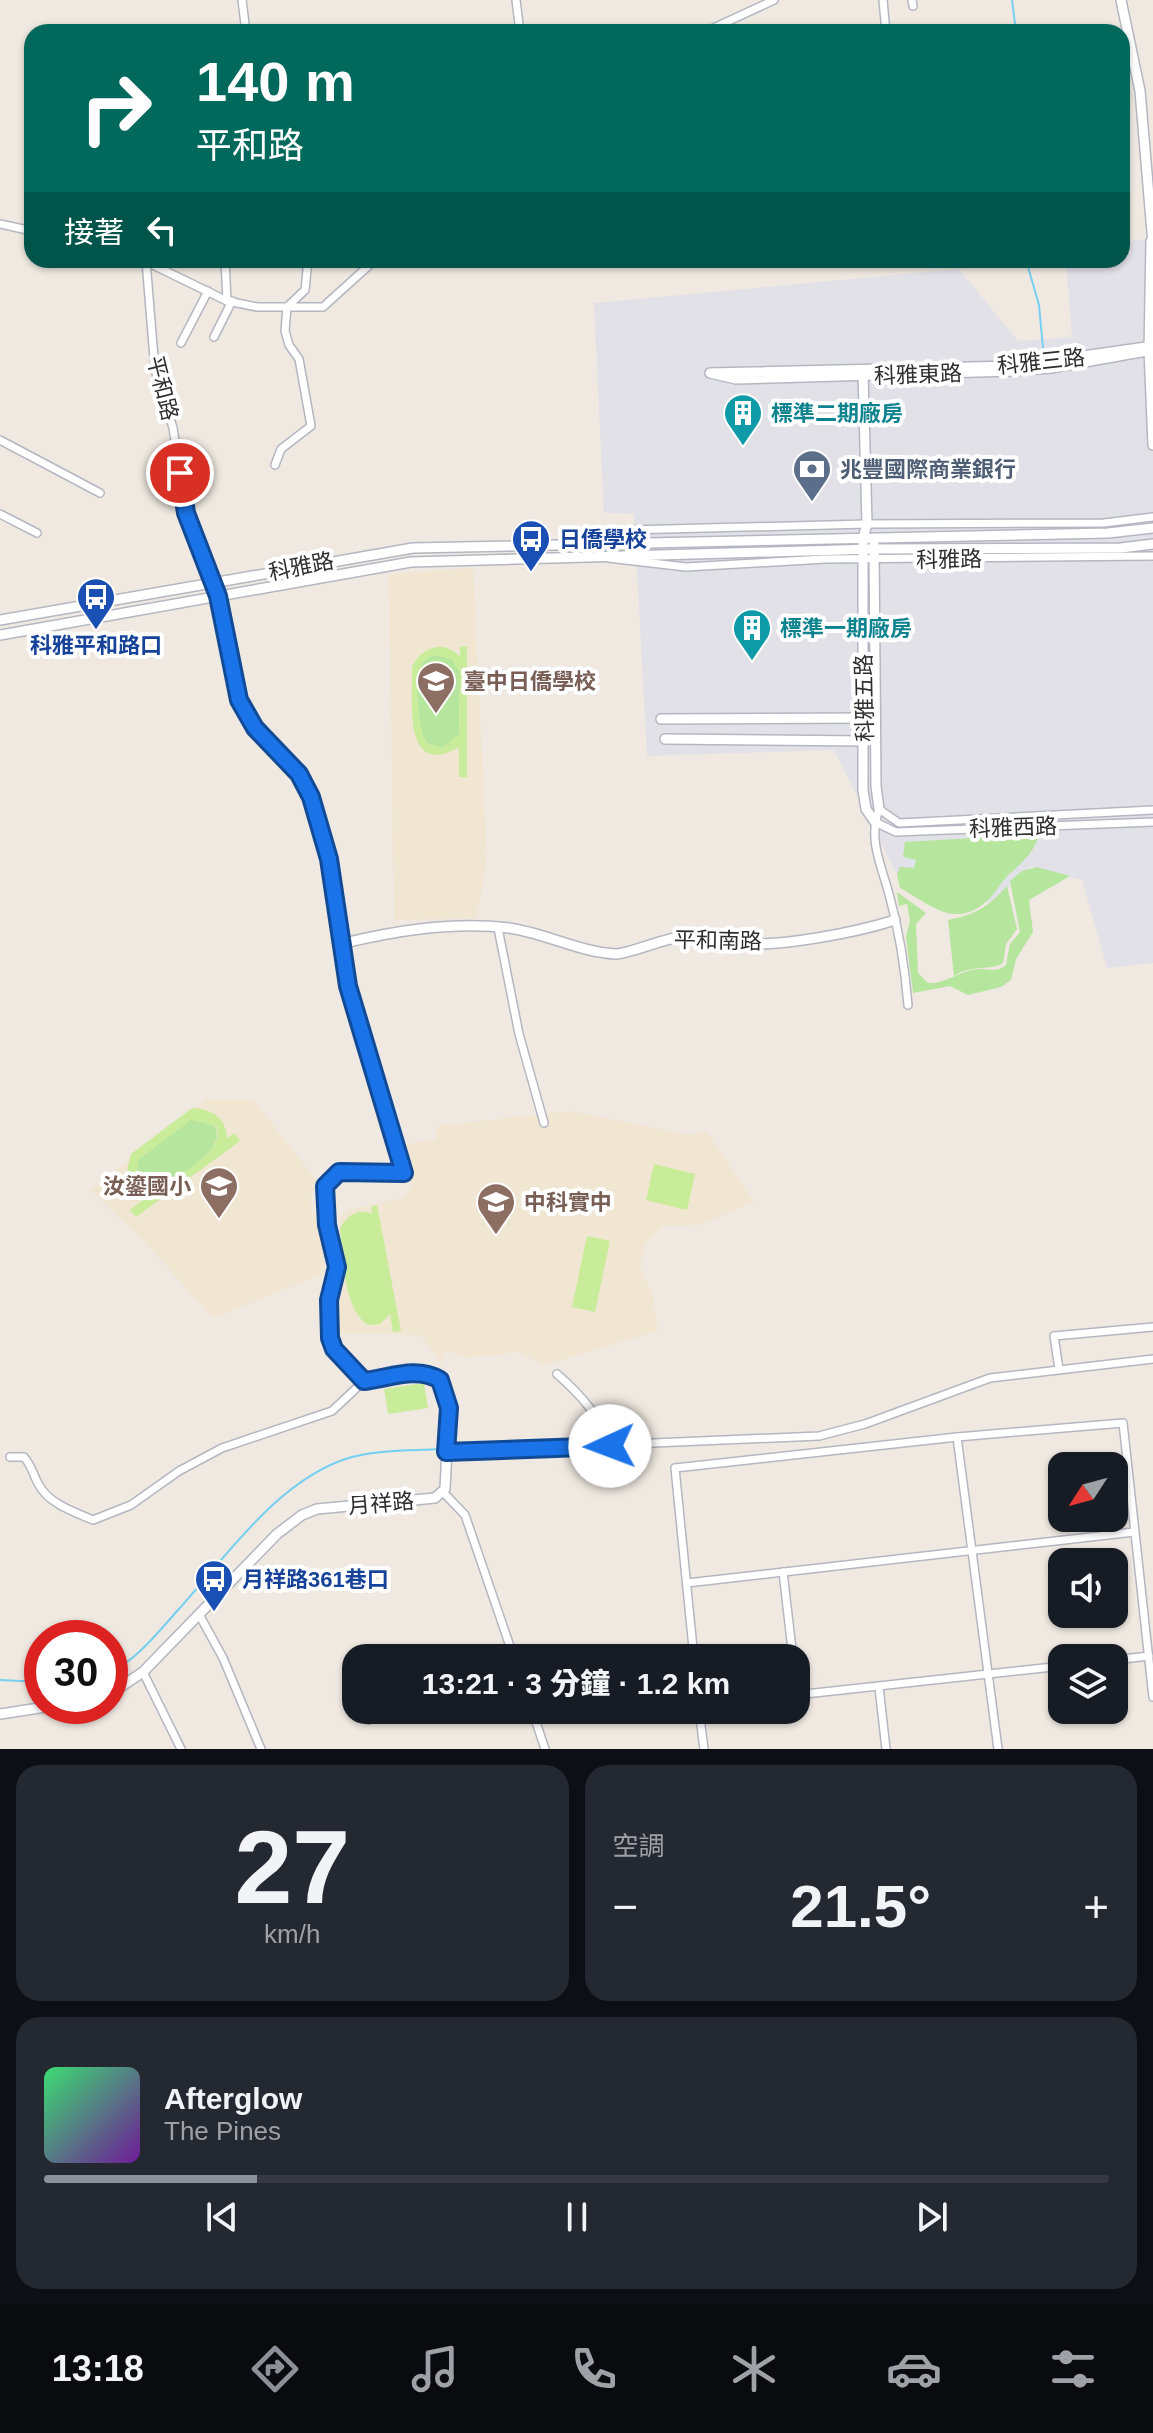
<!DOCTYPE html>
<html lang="zh-TW">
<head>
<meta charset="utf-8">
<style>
  body { margin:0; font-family:Arial,"Noto Sans TC",sans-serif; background:#242831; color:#f1f3f6; height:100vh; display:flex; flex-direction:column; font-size:30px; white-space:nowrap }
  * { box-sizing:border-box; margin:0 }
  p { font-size:26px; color:#9ea1a6 }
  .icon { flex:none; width:44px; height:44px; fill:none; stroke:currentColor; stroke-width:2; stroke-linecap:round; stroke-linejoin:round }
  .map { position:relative; height:1749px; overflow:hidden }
  .panel { display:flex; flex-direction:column; gap:16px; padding:16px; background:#0d0f14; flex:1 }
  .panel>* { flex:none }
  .banner { position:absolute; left:24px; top:24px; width:1106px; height:244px; border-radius:24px; box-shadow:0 2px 6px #0004; background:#00695c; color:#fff; overflow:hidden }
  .needle { width:52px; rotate:234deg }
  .tools { position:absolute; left:1048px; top:1452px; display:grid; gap:16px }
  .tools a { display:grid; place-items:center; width:80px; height:80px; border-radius:16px; background:#171b24; box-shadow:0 2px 6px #0004; font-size:40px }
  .speed { position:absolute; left:24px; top:1620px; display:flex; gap:16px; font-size:40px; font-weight:700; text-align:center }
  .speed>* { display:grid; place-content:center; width:104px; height:104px; border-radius:50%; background:#171b24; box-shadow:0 2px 6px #0004; line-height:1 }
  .speed .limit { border:12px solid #d22; background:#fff; color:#111 }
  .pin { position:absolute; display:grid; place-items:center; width:68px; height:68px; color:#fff; margin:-34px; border:4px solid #fff; border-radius:50%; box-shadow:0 2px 8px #0007 }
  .me { position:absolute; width:88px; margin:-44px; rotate:268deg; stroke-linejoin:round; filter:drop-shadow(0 0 6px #0008) }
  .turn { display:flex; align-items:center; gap:28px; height:168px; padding:0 40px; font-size:36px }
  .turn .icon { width:104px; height:104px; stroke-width:2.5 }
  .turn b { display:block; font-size:56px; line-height:68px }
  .then { display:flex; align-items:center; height:76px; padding:0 40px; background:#0003; gap:16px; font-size:30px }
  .big { font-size:60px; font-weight:800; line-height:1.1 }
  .panel .tile { flex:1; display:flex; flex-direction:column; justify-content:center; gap:12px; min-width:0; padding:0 28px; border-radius:24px; background:#242831 }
  .panel .dial { align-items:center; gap:0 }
  .dial b { font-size:104px; line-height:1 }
  .song { display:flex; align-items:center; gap:24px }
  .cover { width:96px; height:96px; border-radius:12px; background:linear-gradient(135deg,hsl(140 70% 55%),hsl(280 70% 35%)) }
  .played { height:8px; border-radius:4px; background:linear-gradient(90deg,#8c9099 20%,#363941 20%) }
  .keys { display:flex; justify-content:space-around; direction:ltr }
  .heat { display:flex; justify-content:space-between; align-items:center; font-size:44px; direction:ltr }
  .panel .tiles { flex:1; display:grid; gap:16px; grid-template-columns:1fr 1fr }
  .tile:last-child { grid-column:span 2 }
  .trip { position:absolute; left:342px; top:1644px; width:468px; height:80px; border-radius:24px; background:#171b24; box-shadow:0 2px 6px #0004; font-weight:800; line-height:80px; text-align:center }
  .tab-bar { display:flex; height:128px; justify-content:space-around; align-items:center; background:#090b0e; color:#9ea1a6 }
  .tab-bar .icon { width:56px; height:56px }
  .tab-bar .active { color:#8c9099 }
  .tab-bar b { font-size:36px; color:#f1f3f6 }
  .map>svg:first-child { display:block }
  .industrial { fill:#e3e1e8 }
  .education { fill:#f0e6d1 }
  .green { fill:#b6e59e }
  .pitch { fill:#c9ec9a; fill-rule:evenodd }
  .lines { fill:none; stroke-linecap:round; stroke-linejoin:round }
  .stream { stroke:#75cff0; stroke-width:2 }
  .minor-casing { stroke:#b4b7c1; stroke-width:10 }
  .tertiary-casing { stroke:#b4b7c1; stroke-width:12 }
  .minor { stroke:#fff; stroke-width:7 }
  .tertiary { stroke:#fff; stroke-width:9 }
  .route-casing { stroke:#114b97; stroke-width:20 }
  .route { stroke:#1a73e8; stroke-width:14 }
  .labels { text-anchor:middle; stroke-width:8; stroke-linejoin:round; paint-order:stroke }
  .street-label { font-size:22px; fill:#2e2e2e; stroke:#fff }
  .culture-label { font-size:22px; font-weight:bold; fill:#0d838f; stroke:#fff; text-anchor:start }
  .service-label { font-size:22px; font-weight:bold; fill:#4e5e75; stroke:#fff; text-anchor:start }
  .transit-label { font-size:22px; font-weight:bold; fill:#164399; stroke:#fff; text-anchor:start }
  .education-label { font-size:22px; font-weight:bold; fill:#785e54; stroke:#fff; text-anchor:start }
</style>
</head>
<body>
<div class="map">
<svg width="1153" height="1749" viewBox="0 0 1153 1749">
  <rect width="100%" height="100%" fill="#efe9e1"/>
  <path class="industrial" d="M 1153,238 L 1153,963 L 1107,968 L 1082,880 L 1031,866 L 995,901 L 951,908 L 897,875 L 834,750 L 647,756 L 634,514 L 604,513 L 594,303 L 959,269 L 1018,341 L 1072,337 L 1066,260 L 1122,260 L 1122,242 Z"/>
  <g class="education">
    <path d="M 473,568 L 487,857 L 477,918 L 394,920 L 389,574 Z"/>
    <path d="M 207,1099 L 253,1099 L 316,1180 L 310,1201 L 324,1246 L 323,1274 L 213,1318 L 143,1240 L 90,1190 Z"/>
    <path d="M 571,1111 L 689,1135 L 707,1132 L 754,1202 L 699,1225 L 663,1226 L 644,1245 L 640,1267 L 653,1297 L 658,1331 L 545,1365 L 519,1352 L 466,1358 L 447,1350 L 441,1364 L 421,1335 L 333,1333 L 331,1315 L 341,1264 L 340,1217 L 349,1210 L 402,1198 L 412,1187 L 402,1145 L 437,1139 L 437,1126 Z"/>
  </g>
  <g class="green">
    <path d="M 433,655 L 452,659 L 460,673 L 459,734 L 442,748 L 427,743 C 418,733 414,681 420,668 C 422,661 427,658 433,655 Z"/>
    <path d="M 1039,834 C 1035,852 1022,863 1009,874 C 1002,881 997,891 990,898 C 956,932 930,904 900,888 L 897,875 L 900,867 L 914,868 L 916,860 L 903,857 L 905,842 Z"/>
    <path d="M 1037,867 L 1070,876 L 1029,900 L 1033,932 L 1016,959 L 1011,980 L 1001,987 L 968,995 L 950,986 L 913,993 L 906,937 L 910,921 L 907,904 L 899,906 L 897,892 L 926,913 L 916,924 L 918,973 L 928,983 C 948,984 961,969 980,969 C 991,969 996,973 1006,965 L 1010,944 L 1020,932 L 1010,881 L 1022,871 Z"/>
    <path d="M 1007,886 L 1017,929 L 1006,944 L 1003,963 C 993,971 971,964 954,976 L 948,920 C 977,914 988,907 1007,886 Z"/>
    <path d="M 191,1119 L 215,1126 C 227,1152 177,1175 160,1188 L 141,1185 L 135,1176 L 139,1159 Z"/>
  </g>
  <g class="pitch">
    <path d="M 460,646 L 467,647 L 467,777 L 459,777 L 459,747 C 402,780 413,700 412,667 C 421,647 444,639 460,657 ZM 433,655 L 452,659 L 460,674 L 459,734 L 442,748 L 427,743 C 418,733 414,681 420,668 C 422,661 427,658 433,655 Z"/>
    <path d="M 192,1108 C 211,1109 226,1117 227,1138 L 235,1133 L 240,1141 L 136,1217 L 130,1210 L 146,1198 C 124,1188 125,1175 131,1154 ZM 191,1120 L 216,1126 C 227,1152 177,1175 160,1188 L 141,1185 L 135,1176 L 139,1159 Z"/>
    <path d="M 654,1164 L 695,1174 L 687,1210 L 646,1200 Z"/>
    <path d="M 377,1205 L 401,1331 L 393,1332 L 390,1314 L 380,1324 L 368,1325 C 343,1309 343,1256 340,1228 C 347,1216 359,1207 372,1214 L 371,1207 Z"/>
    <path d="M 587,1236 L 610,1241 L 595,1312 L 572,1307 Z"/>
    <path d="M 424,1383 L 428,1408 L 388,1414 L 384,1389 Z"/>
  </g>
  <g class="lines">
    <g class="stream">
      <path d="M 1012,0 L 1016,32"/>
      <path d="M 1026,260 L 1039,305 L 1043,348"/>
      <path d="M 110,1672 C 136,1661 159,1631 178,1610 C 226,1557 280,1477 352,1457 C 379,1450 415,1450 444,1449"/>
      <path d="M 0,1680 L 42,1682"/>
    </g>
    <defs>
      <g id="minor">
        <path d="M 242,0 L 246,32"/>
        <path d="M 516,0 L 520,32"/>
        <path d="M 883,0 L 886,32"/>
        <path d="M 912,0 L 913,6"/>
        <path d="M 705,32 L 774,0"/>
        <path d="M 0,224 L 32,231"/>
        <path d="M 225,260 L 227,301"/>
        <path d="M 145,261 L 227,301 L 257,307 L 323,307 L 375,260"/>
        <path d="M 146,261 L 155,370 L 173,428 L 186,513 L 218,596 L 239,700 L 255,728 L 299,774 L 311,797 L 329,859 L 340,944"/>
        <path d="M 214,337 L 232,301"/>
        <path d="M 181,343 L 208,291"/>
        <path d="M 0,440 L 100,493"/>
        <path d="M 275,465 L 281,449 L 311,426 L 299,359 L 289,345 L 285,331 L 287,307 L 305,290 L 308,260"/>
        <path d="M 0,514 L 37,533"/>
        <path d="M 605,542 L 628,530 L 867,524 L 1104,523 L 1153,517"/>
        <path d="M 608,558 L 686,567 L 825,559 L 1153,556"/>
        <path d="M 875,822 L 896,832 L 1153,822"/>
        <path d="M 498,928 L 519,1034 L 544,1123"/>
        <path d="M 908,1005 C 905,968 899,930 889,894 C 881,864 868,840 879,809 L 899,823 L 1153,810"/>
        <path d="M 1059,1369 L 1054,1336 L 1153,1327"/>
        <path d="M 557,1374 C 582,1396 599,1415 610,1446"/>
        <path d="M 957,1437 L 998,1749"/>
        <path d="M 446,1452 L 819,1436 L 865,1424 L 990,1378 L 1153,1359"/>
        <path d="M 10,1457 L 24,1457 C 32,1466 33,1475 39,1485 C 49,1504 75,1512 93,1520 L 131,1505 L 179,1471 L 222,1448 L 332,1411 L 364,1381"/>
        <path d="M 443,1492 L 465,1515 L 514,1658"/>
        <path d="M 783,1572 L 793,1658"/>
        <path d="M 687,1583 L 1134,1532"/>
        <path d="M 200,1616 L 223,1658 L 261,1749"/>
        <path d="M 622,1658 L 694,1650"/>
        <path d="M 694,1658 L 675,1468 L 957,1437 L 1123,1423 L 1153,1697"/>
        <path d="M 1114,1660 L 1149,1656"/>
        <path d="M 143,1672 L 181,1749"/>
        <path d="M 796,1679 L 798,1695"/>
        <path d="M 879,1687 L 886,1749"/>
        <path d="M 796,1695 L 1062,1666"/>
        <path d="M 532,1710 L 545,1749"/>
        <path d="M 699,1710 L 704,1749"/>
        <path d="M 368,1720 L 396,1710"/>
      </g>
      <g id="tertiary">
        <path d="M 1121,0 L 1140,91 L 1153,244"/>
        <path d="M 1151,241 L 1149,350 L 1153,445"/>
        <path d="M 1153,346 L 1013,366 L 710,373 L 736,379 L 1012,371 L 1051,368 L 1153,350"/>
        <path d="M 863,373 L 867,524 L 863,538 L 863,790 L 866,809 L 875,822"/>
        <path d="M 874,545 L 876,786 L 879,809"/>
        <path d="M 0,620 L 413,548 L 1108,533 L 1153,528"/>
        <path d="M 0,635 L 411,562 L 875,549 L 1121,548 L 1153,544"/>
        <path d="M 661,719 L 864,718"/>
        <path d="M 665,739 L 865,741"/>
        <path d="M 110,1694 L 143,1672 L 277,1534 L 302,1515 L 317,1509 L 435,1498 L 445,1489 L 449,1408 L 440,1380 C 416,1366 391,1378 364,1381 C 335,1361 323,1330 330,1295 C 332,1286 337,1275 337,1265 C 337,1239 318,1213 325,1186 L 339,1172 L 404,1173 L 348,986 L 340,944 C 394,931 453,921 509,928 C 545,933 579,952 615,954 C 628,954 665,938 685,936 C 706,934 720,941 739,943 C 777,948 858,932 895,920"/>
        <path d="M 0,1714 L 52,1706"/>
      </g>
    </defs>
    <use href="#minor" class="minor-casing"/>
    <use href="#tertiary" class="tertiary-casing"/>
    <use href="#minor" class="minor"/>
    <use href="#tertiary" class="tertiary"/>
  </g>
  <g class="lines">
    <defs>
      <path id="route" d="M 180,473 L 186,513 L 218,596 L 239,700 L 255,728 L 299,774 L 311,797 L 329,859 L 348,986 L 404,1173 L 339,1172 L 325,1186 L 327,1225 L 337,1267 L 329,1300 L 330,1338 L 334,1349 L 364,1381 C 390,1378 416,1366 440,1380 L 449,1408 L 446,1452 L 610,1446"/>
    </defs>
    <use href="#route" class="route-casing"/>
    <use href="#route" class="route"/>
  </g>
  <defs>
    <symbol id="building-pin" viewBox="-11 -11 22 30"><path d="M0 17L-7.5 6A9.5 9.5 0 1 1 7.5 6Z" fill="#0f9aa8" stroke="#fff"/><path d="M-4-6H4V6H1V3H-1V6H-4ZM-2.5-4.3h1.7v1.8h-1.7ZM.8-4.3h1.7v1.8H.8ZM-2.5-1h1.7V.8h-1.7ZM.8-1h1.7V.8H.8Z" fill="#fff"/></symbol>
    <symbol id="bank-pin" viewBox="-11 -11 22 30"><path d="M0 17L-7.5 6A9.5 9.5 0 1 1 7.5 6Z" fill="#5c6f8a" stroke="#fff"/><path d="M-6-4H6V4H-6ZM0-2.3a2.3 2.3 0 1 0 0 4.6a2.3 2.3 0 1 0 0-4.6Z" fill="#fff"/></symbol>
    <symbol id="bus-pin" viewBox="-11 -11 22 30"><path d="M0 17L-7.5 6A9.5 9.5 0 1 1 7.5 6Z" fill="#1a4fb4" stroke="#fff"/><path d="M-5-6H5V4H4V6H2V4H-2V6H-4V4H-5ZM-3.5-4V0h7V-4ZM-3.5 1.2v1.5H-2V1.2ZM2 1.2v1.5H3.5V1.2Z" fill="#fff"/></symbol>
    <symbol id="school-pin" viewBox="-11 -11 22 30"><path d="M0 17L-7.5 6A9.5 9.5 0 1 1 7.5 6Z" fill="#8d6e63" stroke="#fff"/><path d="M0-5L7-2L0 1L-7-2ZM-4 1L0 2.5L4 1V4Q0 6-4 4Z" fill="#fff"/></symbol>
  </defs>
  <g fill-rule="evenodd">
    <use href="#building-pin" x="721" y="391" width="44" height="60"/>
    <use href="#bank-pin" x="790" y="447" width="44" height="60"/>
    <use href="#bus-pin" x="509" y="517" width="44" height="60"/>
    <use href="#bus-pin" x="74" y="575" width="44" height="60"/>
    <use href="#building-pin" x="730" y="606" width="44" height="60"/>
    <use href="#school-pin" x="414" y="659" width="44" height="60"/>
    <use href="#school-pin" x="197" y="1164" width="44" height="60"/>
    <use href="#school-pin" x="474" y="1180" width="44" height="60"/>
    <use href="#bus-pin" x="192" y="1557" width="44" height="60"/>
  </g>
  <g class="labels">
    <g class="street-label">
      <text transform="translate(1041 361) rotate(-6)" y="8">科雅三路</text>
      <text transform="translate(918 374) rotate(-2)" y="8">科雅東路</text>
      <text transform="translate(163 388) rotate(76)" y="8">平和路</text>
      <text transform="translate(949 559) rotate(-1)" y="8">科雅路</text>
      <text transform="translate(301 566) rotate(-11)" y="8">科雅路</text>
      <text transform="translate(864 698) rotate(-91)" y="8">科雅五路</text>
      <text transform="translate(1013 827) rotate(-2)" y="8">科雅西路</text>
      <text transform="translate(718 940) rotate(1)" y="8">平和南路</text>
      <text transform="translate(381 1503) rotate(-5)" y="8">月祥路</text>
    </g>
    <g class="culture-label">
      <text x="771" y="421">標準二期廠房</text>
      <text x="780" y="636">標準一期廠房</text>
    </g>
    <g class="service-label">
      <text x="840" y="477">兆豐國際商業銀行</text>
    </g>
    <g class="transit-label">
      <text x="559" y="547">日僑學校</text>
      <text x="96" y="653" text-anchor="middle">科雅平和路口</text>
      <text x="242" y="1587">月祥路361巷口</text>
    </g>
    <g class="education-label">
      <text x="464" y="689">臺中日僑學校</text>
      <text x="191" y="1194" text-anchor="end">汝鎏國小</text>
      <text x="524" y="1210">中科實中</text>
    </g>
  </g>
</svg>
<div class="tools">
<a><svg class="needle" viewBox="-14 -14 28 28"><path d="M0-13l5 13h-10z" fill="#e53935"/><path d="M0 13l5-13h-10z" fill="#9ea1a6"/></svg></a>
<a><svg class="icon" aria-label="sound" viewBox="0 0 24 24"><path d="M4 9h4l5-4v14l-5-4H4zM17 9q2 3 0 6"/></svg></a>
<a><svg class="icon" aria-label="layers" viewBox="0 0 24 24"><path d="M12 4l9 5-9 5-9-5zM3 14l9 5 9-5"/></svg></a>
</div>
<div class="speed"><div class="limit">30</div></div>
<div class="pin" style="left:180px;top:473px;background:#d93025"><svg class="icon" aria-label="arrive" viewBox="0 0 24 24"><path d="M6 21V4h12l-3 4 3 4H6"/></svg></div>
<svg class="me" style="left:610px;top:1446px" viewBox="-20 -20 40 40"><circle r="19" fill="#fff"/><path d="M0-13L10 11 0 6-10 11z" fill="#1a73e8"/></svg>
<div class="trip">13:21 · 3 分鐘 · 1.2 km</div>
<div class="banner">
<div class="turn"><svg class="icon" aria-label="right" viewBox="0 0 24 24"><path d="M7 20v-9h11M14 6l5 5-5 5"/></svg><div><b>140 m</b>平和路</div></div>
<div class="then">接著<svg class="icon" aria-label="left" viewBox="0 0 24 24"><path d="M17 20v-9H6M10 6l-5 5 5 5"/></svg></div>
</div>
</div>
<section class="panel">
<div class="tiles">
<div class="tile dial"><b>27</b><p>km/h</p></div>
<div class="tile"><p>空調</p>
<div class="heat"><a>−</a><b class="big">21.5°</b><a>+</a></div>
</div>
<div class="tile">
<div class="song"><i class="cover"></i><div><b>Afterglow</b><p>The Pines</p></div></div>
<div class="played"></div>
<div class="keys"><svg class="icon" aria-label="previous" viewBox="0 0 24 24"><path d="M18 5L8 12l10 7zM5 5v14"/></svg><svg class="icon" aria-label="pause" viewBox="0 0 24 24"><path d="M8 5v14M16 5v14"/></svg><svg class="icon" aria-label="next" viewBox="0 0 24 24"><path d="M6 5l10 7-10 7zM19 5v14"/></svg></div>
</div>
</div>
</section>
<nav class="tab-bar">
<b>13:18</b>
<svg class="icon active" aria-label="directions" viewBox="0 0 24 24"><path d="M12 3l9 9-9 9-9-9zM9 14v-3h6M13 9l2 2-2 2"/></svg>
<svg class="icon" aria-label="music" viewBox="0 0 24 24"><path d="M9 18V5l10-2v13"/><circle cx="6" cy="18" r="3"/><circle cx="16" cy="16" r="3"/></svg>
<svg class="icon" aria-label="phone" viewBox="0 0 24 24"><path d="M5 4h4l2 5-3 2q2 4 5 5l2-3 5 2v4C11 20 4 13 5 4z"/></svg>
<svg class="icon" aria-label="climate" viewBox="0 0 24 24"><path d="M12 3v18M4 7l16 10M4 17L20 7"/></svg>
<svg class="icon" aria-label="car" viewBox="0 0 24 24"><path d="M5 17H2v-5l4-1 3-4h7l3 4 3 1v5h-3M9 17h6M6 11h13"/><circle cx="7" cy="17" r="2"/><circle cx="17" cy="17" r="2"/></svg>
<svg class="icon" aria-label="filters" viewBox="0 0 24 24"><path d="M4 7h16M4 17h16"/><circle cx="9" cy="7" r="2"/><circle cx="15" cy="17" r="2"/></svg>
</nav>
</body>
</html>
